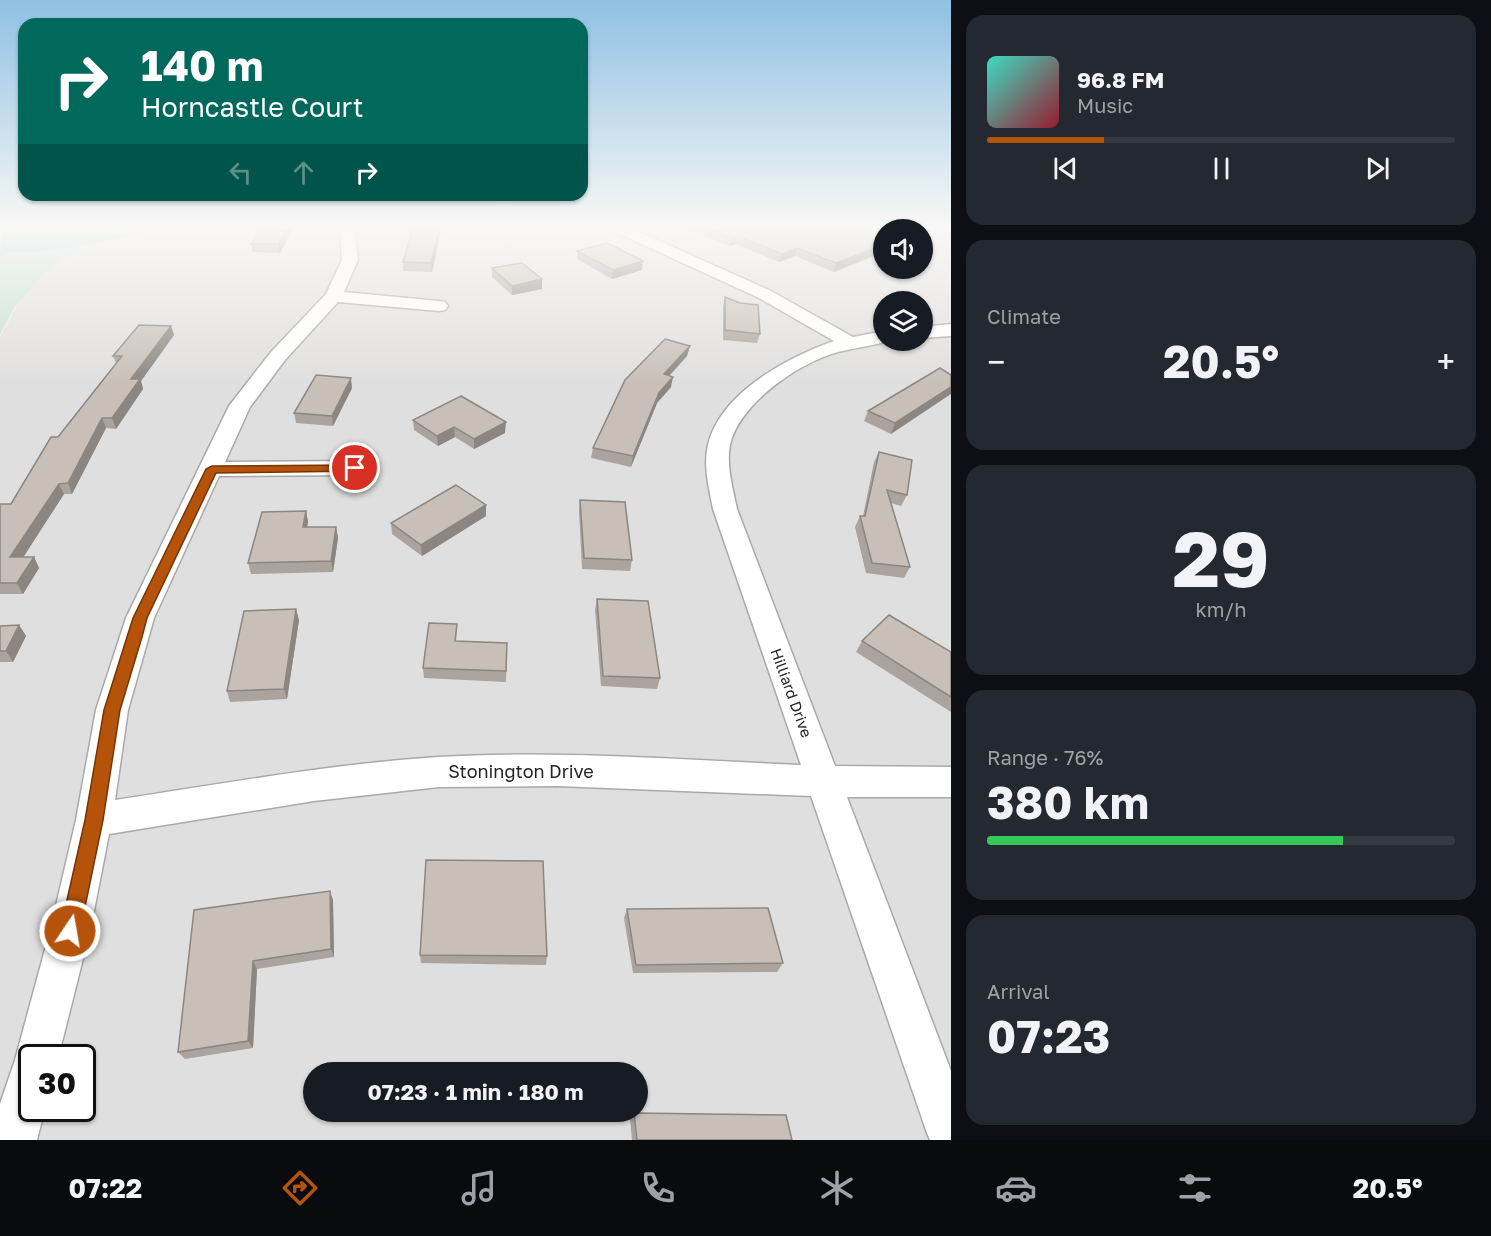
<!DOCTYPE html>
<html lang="en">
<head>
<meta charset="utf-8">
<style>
  body { margin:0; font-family:"Golos Text",sans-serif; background:#242831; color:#f1f3f6; height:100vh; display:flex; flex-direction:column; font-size:22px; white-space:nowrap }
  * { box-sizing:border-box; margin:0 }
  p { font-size:20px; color:#9ea1a6 }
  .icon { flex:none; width:33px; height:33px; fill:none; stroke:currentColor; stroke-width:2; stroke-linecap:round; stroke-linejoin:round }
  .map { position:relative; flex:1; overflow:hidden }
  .side { display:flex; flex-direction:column; gap:15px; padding:15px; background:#0d0f14; width:540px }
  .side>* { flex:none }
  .guide { position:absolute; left:18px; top:18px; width:570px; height:183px; border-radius:18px; box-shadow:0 2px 4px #0004; background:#00695c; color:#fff; overflow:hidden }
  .tools { position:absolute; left:873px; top:219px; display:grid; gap:12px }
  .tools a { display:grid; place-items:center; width:60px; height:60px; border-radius:50%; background:#171b24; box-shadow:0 2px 4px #0004; font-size:30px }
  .speed { position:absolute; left:18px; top:1044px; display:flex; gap:12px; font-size:30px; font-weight:700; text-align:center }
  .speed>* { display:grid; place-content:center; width:78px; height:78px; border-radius:50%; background:#171b24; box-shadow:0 2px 4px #0004; line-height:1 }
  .speed .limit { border:3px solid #111; border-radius:9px; background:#fff; color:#111 }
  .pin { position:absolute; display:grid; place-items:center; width:51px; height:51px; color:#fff; margin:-26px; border:3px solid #fff; border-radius:50%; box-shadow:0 2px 6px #0007 }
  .me { position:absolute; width:66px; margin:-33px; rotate:12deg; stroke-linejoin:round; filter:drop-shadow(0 0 4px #0008) }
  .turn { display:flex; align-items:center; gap:21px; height:126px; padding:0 24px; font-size:27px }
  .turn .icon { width:78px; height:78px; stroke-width:2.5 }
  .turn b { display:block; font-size:42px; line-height:51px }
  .lanes { display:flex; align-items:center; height:57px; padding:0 24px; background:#0003; justify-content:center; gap:30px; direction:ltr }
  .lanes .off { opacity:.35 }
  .big { font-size:45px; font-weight:700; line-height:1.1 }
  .side .card { flex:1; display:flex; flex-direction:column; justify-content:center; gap:9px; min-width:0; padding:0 21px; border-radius:18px; background:#242831 }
  .side .dial { align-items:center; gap:0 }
  .dial b { font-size:78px; line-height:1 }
  .song { display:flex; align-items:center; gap:18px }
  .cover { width:72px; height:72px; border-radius:9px; background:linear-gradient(135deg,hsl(170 70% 55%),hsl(350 70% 35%)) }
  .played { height:6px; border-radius:3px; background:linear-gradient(90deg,#b45309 25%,#363941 25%) }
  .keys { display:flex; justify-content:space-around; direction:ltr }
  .heat { display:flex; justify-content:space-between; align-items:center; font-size:33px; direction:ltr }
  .charge { height:9px; border-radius:4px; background:linear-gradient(90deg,#34c759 76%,#363941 0) }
  .trip { position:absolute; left:303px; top:1062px; width:345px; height:60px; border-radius:30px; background:#171b24; box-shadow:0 2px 4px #0004; font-weight:700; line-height:60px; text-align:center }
  .dock { display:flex; height:96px; justify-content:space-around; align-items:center; background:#090b0e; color:#9ea1a6 }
  .dock .icon { width:42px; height:42px }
  .dock .selected { color:#b45309 }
  .dock b { font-size:27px; color:#f1f3f6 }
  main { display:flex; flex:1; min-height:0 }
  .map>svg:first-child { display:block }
  .residential { fill:#e0dfdf; fill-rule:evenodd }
  .wetland { fill:#c6e0d4 }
  .water { fill:#aad3df }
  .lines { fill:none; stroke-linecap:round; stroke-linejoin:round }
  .stream { fill:#aad3df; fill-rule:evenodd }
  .minor-casing { stroke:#a9a9a9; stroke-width:3 }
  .minor { fill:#fff; fill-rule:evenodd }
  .wall { fill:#aba49e }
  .shaded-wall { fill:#8b8681 }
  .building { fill:#c7bfb8; stroke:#8b8681; stroke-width:1.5 }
  .route { fill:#b45309; stroke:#753606; stroke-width:1.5 }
  .labels { text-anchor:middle; stroke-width:4.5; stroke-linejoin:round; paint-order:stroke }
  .street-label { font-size:15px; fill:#222; stroke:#fff }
  .near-street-label { font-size:18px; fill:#222; stroke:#fff }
</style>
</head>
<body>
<main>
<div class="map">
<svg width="951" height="1140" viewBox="0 0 951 1140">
  <rect width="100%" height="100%" fill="#f2efe9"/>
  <path class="residential" d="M 169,226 L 951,226 L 951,1140 L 0,1140 L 0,337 L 19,302 L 48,269 L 88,243 ZM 884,230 L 922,230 L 922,268 L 884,268 ZM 884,302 L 922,302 L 922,340 L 884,340 ZM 32,1058 L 82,1058 L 82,1108 L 32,1108 ZM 314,1072 L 638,1072 L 638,1112 L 314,1112 Z"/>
  <path class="wetland" d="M 88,243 L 48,269 L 14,308 L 0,335 L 0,250 L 28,252 Z"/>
  <path class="water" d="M 2,226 L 169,226 C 137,236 30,259 0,250 Z"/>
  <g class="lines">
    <path class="stream" d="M 12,247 L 16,248 L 0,256 L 0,253 Z"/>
    <defs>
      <g id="minor">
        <path d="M 340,226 L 354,226 L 358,260 L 344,292 L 439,301 L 445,302 L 448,306 L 445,310 L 439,311 L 338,302 L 285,360 L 250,407 L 225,462 L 355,461 L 363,463 L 367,468 L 363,473 L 355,475 L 219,476 L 154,618 L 128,710 L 115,800 C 222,784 330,764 438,757 C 557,750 682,760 801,765 L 713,509 C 709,488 703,466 708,445 C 720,393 788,357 834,341 L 759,298 L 609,229 L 607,226 L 626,226 L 771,291 L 853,337 L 884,331 L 884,340 L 891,340 C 877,345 860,347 847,350 C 806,357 739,402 730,445 C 726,466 733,489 737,509 L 835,766 L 951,767 L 951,797 L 847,797 L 951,1071 L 951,1140 L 930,1140 L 927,1133 L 811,796 L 557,786 L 439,787 L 314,801 L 109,834 L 90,931 L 58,1058 L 32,1058 L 32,1108 L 45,1108 L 37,1140 L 0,1140 L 0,1104 L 15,1060 L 50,931 L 76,820 L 96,710 L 126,618 L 229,406 L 271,352 L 326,294 L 342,260 Z"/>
        <path d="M 936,226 L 951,226 L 951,232 L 938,229 Z"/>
        <path d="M 951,324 L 951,336 L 922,338 L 922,327 Z"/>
      </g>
    </defs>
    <use href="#minor" class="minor-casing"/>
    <use href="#minor" class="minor"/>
  </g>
  <g class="wall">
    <path d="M 262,226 L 294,226 L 280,253 L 252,252 L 251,244 Z"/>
    <path d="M 442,226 L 432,272 L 403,271 L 403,262 Z"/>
    <path d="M 680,226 L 898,226 L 834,272 L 795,256 L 779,262 L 736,244 L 730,246 Z"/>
    <path d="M 577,251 L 642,270 L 612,279 L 577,259 Z"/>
    <path d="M 492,268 L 542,279 L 542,289 L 512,295 L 492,277 Z"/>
    <path d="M 725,297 L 760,334 L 757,343 L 723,340 L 723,307 Z"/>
    <path d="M 171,326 L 174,335 L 141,381 L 143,389 L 116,429 L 106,428 L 72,494 L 64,494 L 23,557 L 34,557 L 39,568 L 23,594 L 0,594 L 0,504 L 11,504 L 58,437 L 116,363 L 113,356 Z"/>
    <path d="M 690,346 L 687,356 L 669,375 L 671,387 L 657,403 L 631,467 L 591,458 L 593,448 Z"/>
    <path d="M 940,368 L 891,434 L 864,421 L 868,411 Z"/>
    <path d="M 352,388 L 333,426 L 296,423 L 294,413 Z"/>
    <path d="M 413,420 L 505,433 L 474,449 L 455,437 L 438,446 L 414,430 Z"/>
    <path d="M 879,452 L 907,495 L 901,506 L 891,503 L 910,567 L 904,578 L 866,573 L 855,527 L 860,516 L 863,516 L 874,462 Z"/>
    <path d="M 580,500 L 632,560 L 630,571 L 582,569 L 579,511 Z"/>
    <path d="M 486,505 L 486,516 L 422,556 L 392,534 L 391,523 Z"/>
    <path d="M 306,511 L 308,522 L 307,527 L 336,527 L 338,538 L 333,572 L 251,574 L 248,563 Z"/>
    <path d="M 597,599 L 660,678 L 657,689 L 601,686 L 595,610 Z"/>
    <path d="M 299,620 L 287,699 L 230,702 L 227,691 Z"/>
    <path d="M 457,624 L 456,641 L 507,643 L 506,682 L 424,678 L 423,668 Z"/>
    <path d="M 19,625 L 26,636 L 13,662 L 0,662 L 0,626 Z"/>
    <path d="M 862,641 L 951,652 L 951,712 L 856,652 Z"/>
    <path d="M 333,900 L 334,957 L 257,969 L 253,1048 L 185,1059 L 178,1052 L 194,910 Z"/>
    <path d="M 627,909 L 783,963 L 777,972 L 633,973 L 624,918 Z"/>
    <path d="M 420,955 L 547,956 L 546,965 L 421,963 Z"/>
    <path d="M 634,1113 L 792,1140 L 632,1140 L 630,1119 Z"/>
  </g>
  <g class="shaded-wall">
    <path d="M 288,226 L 294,226 L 280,253 L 278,244 Z"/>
    <path d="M 440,226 L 442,226 L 432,272 L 431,263 Z"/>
    <path d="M 738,236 L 736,244 L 730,246 L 732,238 Z"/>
    <path d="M 884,245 L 884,252 L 834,272 L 836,263 Z"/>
    <path d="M 797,248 L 795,256 L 779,262 L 782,254 Z"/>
    <path d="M 643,261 L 642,270 L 612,279 L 613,270 Z"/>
    <path d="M 542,279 L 542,289 L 512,295 L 512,286 Z"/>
    <path d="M 171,326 L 174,335 L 141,381 L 143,389 L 116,429 L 112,418 L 131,379 Z"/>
    <path d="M 690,346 L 687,356 L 662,384 L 664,374 Z"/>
    <path d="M 673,377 L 671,387 L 657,403 L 631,467 L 633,456 L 659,393 Z"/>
    <path d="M 351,378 L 352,388 L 333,426 L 332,416 Z"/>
    <path d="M 951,387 L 951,394 L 891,434 L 895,423 Z"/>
    <path d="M 102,418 L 106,428 L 72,494 L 68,483 Z"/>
    <path d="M 506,422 L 505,433 L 474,449 L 474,439 Z"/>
    <path d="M 454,427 L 455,437 L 438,446 L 437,436 Z"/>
    <path d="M 59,484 L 64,494 L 17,567 L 10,557 Z"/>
    <path d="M 486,505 L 486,516 L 422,556 L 421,545 Z"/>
    <path d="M 306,511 L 308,522 L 305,538 L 303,527 Z"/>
    <path d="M 336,527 L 338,538 L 333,572 L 331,561 Z"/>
    <path d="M 34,557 L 39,568 L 23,594 L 17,583 Z"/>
    <path d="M 296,609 L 299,620 L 287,699 L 284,689 Z"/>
    <path d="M 19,625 L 26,636 L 13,662 L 6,651 Z"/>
    <path d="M 330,891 L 333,900 L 334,957 L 331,949 Z"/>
    <path d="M 253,961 L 257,969 L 253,1048 L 248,1041 Z"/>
  </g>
  <g class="building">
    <path d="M 262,226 L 288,226 L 278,244 L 251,244 Z"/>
    <path d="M 414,226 L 440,226 L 431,263 L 403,262 Z"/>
    <path d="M 701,226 L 898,226 L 909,230 L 884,230 L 884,245 L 836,263 L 797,248 L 782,254 L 738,236 L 732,238 Z"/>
    <path d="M 607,243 L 643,261 L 613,270 L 577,251 Z"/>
    <path d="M 522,263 L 542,279 L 512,286 L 492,268 Z"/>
    <path d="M 725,297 L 740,303 L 758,305 L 760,334 L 725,330 Z"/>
    <path d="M 139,325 L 171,326 L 131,379 L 140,379 L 112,418 L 102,418 L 68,483 L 59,484 L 10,557 L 34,557 L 17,583 L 0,583 L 0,504 L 11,504 L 51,437 L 58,437 L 122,356 L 113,356 Z"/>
    <path d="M 665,339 L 690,346 L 664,374 L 673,377 L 659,393 L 633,456 L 593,448 L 625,380 Z"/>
    <path d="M 940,368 L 951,375 L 951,387 L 895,423 L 868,411 Z"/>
    <path d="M 316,375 L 351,378 L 332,416 L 294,413 Z"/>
    <path d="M 461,396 L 506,422 L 474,439 L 454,427 L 437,436 L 413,420 Z"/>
    <path d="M 879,452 L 912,460 L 907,495 L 887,490 L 910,567 L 872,563 L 860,516 L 865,516 Z"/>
    <path d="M 456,485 L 486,505 L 421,545 L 391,523 Z"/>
    <path d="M 580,500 L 625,502 L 632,560 L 584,558 Z"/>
    <path d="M 306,511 L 303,527 L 336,527 L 331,561 L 248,563 L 262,512 Z"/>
    <path d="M 597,599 L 648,601 L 660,678 L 603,676 Z"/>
    <path d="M 296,609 L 284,689 L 227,691 L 244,611 Z"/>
    <path d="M 889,615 L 951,652 L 951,697 L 862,641 Z"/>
    <path d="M 429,623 L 457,624 L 455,641 L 507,643 L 506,671 L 423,668 Z"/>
    <path d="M 19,625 L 6,651 L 0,651 L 0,626 Z"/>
    <path d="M 426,860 L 543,861 L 547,956 L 420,955 Z"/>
    <path d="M 330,891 L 331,949 L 253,961 L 248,1041 L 178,1052 L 194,910 Z"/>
    <path d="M 768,908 L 783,963 L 636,965 L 627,909 Z"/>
    <path d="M 634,1113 L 786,1115 L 792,1140 L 637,1140 Z"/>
  </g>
  <linearGradient id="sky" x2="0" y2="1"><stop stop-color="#8fc0e4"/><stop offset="0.59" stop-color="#f9f8f5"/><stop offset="1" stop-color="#f9f8f5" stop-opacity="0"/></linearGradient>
  <rect width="951" height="385" fill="url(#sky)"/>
  <path class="route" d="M 355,465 L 361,468 L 359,471 L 216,473 L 147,618 L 142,637 L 120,710 L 103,820 L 80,931 L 77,938 L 70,941 L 63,938 L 60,931 L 85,820 L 104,710 L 127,637 L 133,618 L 206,469 L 212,466 Z"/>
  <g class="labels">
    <g class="street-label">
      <text transform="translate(791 693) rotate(70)" y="5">Hilliard Drive</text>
    </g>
    <g class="near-street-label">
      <text x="521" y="778">Stonington Drive</text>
    </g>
  </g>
</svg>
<div class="tools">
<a><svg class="icon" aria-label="sound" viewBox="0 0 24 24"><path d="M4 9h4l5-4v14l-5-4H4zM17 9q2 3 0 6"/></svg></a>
<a><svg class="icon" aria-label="layers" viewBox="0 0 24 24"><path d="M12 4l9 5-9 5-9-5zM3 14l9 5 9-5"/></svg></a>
</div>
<div class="speed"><div class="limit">30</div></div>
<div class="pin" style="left:355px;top:468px;background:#d93025"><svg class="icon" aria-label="arrive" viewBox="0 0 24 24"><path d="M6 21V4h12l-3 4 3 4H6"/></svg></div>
<svg class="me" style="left:70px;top:931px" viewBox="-20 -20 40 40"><circle r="17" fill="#b45309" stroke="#fff" stroke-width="3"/><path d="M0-11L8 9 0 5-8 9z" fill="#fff"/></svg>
<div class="trip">07:23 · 1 min · 180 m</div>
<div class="guide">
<div class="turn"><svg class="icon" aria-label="right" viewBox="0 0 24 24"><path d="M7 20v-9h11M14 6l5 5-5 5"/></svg><div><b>140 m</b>Horncastle Court</div></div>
<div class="lanes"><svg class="icon off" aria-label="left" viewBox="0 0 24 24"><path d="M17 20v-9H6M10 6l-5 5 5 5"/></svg><svg class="icon off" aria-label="ahead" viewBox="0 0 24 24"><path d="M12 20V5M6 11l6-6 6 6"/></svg><svg class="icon" aria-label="right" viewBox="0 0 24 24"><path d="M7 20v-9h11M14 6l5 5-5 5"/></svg></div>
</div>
</div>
<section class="side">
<div class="card">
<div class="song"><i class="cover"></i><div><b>96.8 FM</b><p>Music</p></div></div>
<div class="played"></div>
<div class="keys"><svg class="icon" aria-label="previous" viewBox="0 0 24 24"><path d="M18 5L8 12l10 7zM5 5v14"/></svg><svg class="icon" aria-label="pause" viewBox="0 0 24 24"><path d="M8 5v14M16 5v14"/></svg><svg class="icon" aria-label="next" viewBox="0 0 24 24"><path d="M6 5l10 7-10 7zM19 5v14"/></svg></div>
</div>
<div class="card"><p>Climate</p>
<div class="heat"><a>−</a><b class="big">20.5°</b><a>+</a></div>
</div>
<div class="card dial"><b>29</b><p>km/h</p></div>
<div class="card"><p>Range · 76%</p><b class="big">380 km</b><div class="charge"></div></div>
<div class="card"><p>Arrival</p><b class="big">07:23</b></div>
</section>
</main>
<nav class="dock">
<b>07:22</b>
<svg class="icon selected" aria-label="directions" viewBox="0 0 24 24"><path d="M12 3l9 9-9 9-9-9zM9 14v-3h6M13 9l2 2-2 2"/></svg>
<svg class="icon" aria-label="music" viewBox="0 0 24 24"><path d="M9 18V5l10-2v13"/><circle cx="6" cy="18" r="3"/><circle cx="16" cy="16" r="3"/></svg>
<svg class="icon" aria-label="phone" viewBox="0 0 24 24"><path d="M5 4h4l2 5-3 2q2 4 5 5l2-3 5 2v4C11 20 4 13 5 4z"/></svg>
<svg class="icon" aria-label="climate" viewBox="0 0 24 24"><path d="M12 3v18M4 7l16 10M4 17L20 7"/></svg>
<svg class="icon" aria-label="car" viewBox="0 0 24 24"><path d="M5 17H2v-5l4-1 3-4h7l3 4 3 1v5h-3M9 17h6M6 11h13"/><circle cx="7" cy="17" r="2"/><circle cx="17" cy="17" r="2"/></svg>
<svg class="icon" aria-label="filters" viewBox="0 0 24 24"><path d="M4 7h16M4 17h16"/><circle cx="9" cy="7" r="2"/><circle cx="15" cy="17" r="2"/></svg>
<b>20.5°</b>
</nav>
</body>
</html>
